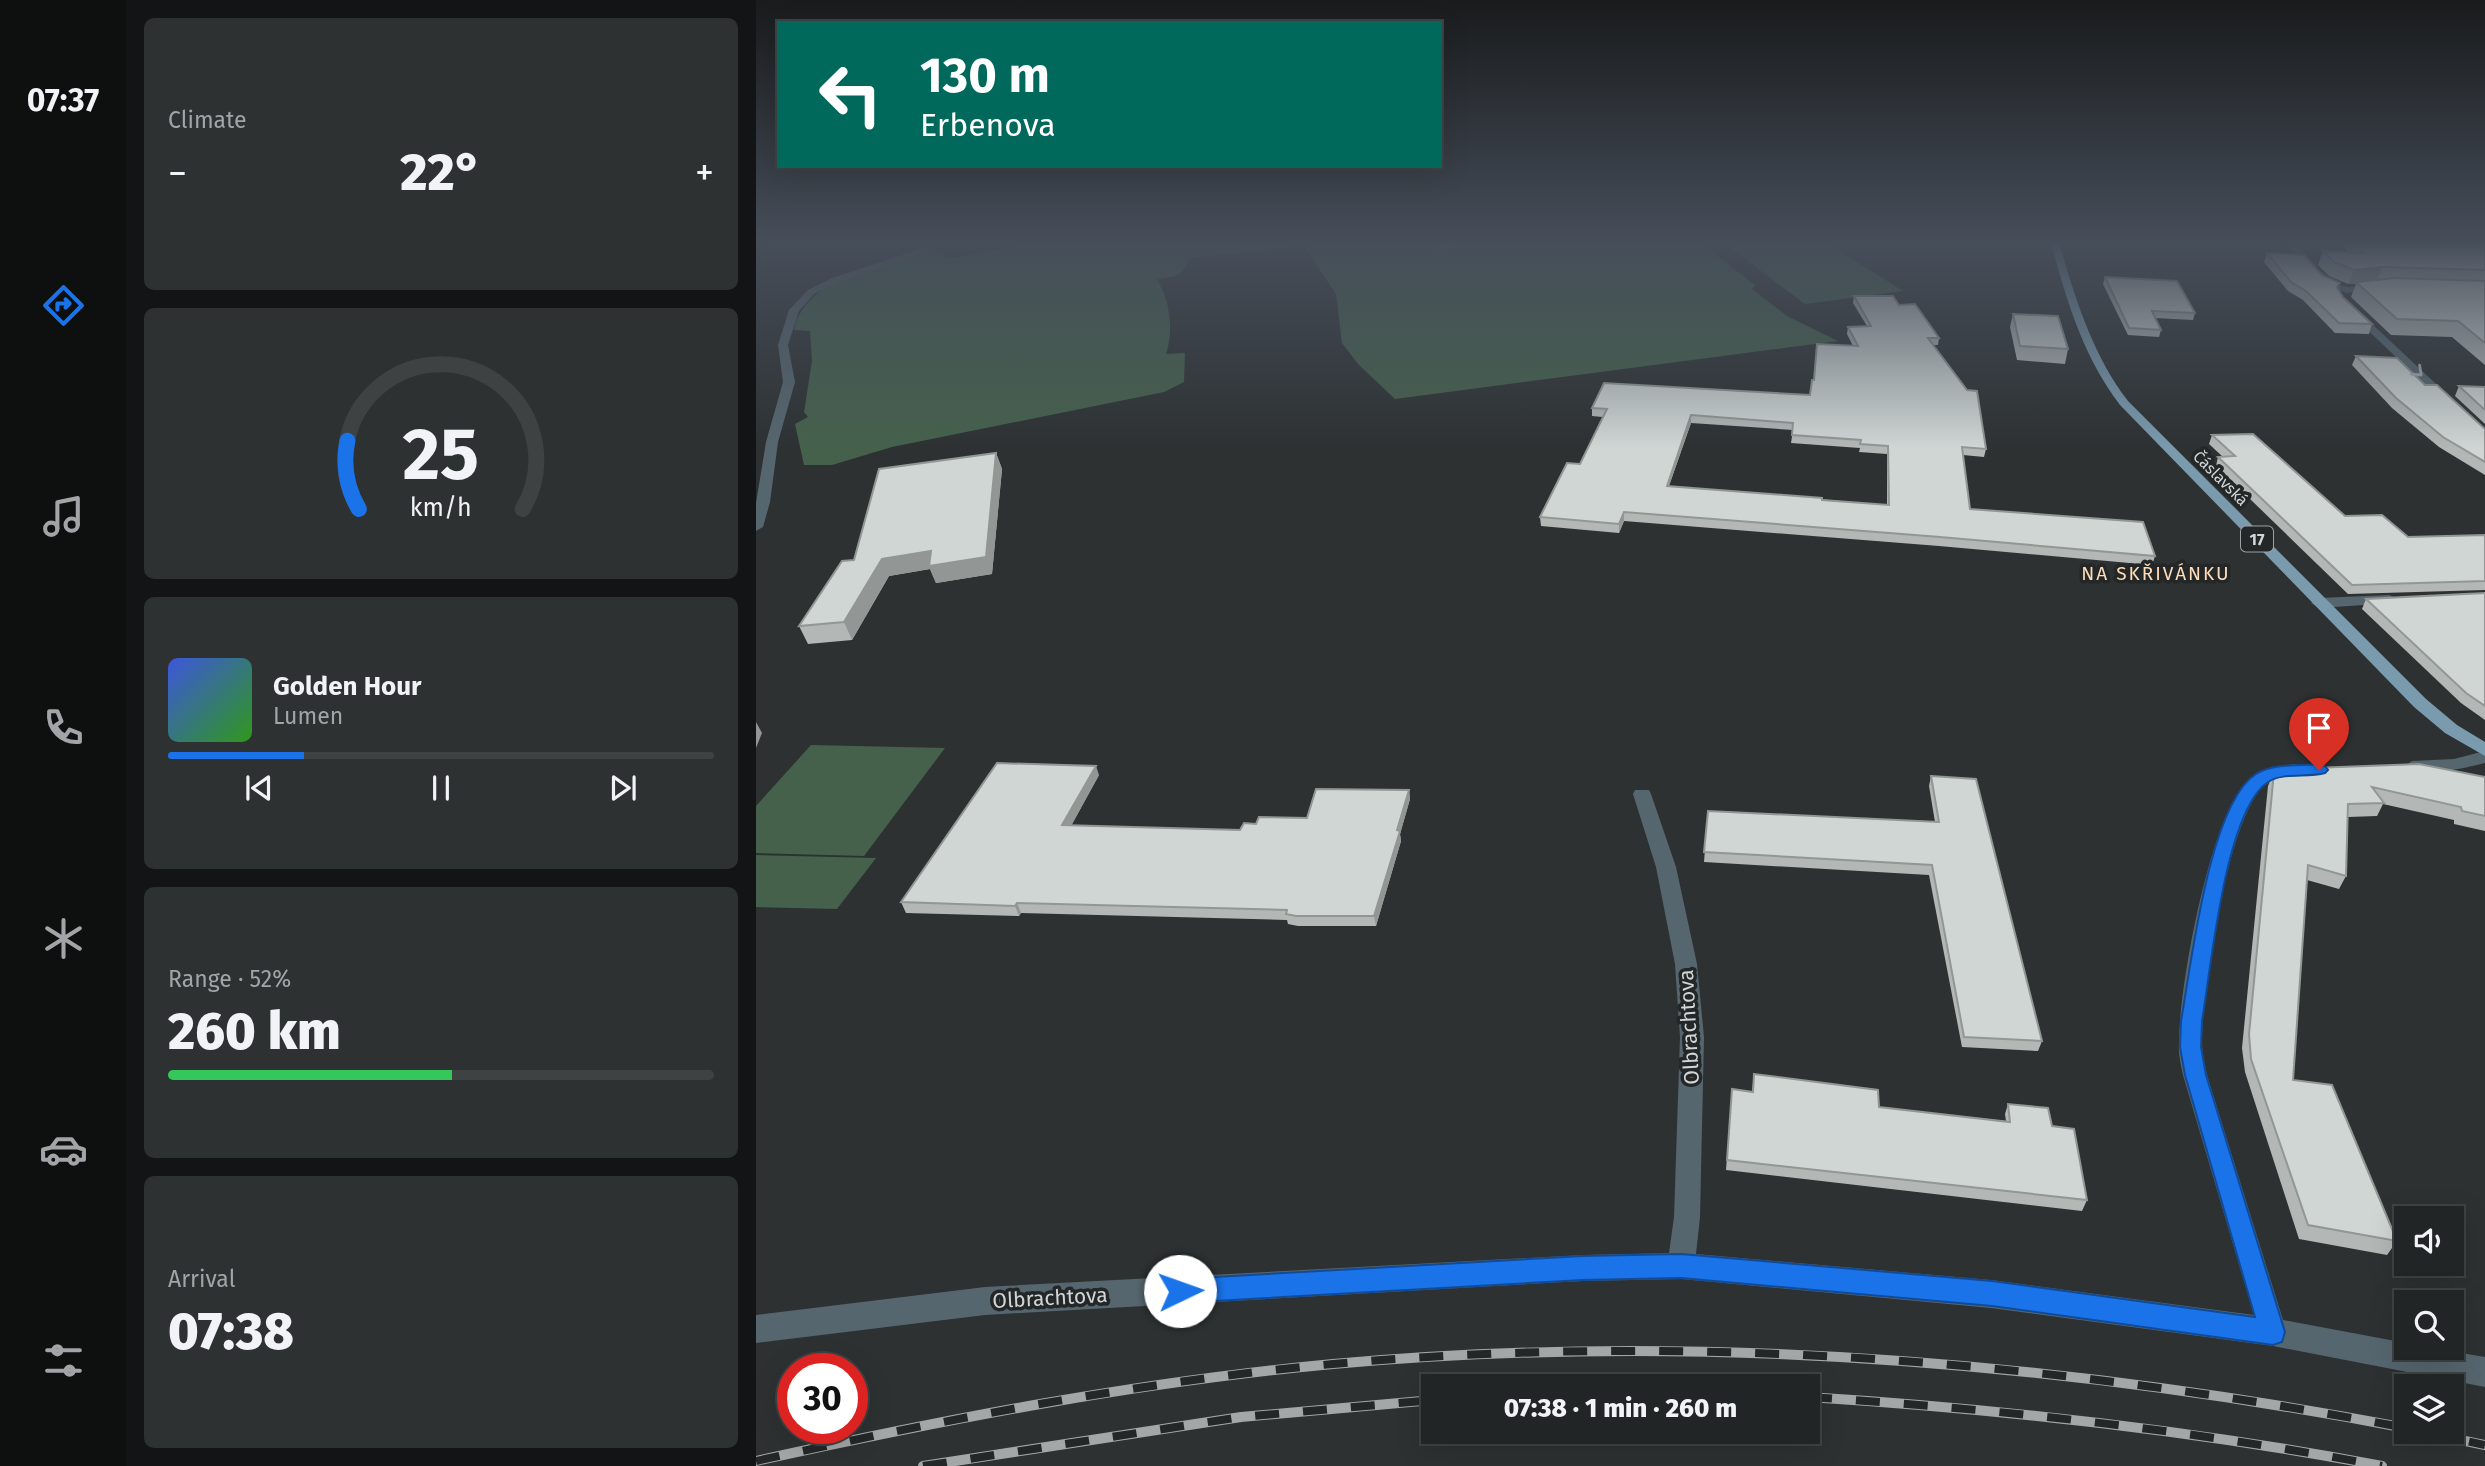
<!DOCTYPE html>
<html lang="en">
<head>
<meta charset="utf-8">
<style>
  body { margin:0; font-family:"Fira Sans",sans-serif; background:#2e3132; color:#f1f3f6; height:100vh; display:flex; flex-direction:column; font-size:26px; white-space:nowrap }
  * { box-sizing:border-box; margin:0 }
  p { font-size:23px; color:#a2a5a7 }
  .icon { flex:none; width:38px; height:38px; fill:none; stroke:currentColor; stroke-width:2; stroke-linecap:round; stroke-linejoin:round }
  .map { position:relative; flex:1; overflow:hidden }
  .details { display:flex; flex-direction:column; gap:18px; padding:18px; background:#131415; width:630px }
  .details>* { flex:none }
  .guide { position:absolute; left:21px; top:21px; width:665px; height:147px; border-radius:0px; box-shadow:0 7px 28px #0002,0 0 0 2px #3f4243; background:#00695c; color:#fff; overflow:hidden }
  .buttons { position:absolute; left:1638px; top:1206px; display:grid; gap:14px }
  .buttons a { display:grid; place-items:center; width:70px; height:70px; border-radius:0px; background:#222526; box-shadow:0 7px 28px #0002,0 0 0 2px #3f4243; font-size:35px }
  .speed { position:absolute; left:21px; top:1353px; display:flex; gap:14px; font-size:35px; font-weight:700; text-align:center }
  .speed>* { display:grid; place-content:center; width:91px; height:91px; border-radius:50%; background:#222526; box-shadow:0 7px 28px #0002,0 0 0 2px #3f4243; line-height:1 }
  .speed .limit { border:10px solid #d22; background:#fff; color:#111 }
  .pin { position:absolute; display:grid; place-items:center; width:60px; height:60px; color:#fff; margin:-72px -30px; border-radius:50% 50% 50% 0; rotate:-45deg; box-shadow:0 0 7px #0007 }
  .pin .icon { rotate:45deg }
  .me { position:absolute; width:77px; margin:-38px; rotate:87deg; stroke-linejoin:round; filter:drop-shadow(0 0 5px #0008) }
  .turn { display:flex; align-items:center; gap:24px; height:147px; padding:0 28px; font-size:32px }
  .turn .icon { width:91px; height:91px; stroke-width:2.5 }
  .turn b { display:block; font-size:49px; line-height:60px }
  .big { font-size:52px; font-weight:800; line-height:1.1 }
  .details .card { flex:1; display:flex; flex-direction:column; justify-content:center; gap:10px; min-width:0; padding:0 24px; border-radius:10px; background:#2e3132 }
  .details .dial { align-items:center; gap:0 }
  .dial svg { height:182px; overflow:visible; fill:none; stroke:#3f4243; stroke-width:7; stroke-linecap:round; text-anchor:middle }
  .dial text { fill:#f1f3f6; stroke:none }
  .song { display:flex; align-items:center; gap:21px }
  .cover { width:84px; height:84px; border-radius:10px; background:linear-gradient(135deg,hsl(230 70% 55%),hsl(110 70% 35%)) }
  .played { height:7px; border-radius:4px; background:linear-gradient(90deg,#1a73e8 25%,#3f4243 25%) }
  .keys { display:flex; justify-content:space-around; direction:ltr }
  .heat { display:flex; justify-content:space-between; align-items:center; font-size:38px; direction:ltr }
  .charge { height:10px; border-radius:5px; background:linear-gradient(90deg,#34c759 52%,#3f4243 0) }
  .trip { position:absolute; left:665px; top:1374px; width:399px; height:70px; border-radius:0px; background:#222526; box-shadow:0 7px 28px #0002,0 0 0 2px #3f4243; font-weight:800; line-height:70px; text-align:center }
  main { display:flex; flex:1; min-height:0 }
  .menu { display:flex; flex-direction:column; width:126px; justify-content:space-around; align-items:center; background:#0e0f0f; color:#a2a5a7 }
  .menu .icon { width:49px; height:49px }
  .menu .on { color:#1a73e8 }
  .menu b { font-size:32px; color:#f1f3f6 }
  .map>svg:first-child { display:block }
  .green { fill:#45614c }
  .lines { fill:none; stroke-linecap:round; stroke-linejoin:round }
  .minor { fill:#56666f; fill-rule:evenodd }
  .major { fill:#7a9aae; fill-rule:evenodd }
  .rail-casing { stroke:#a3a7a7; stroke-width:10 }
  .rail { stroke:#232728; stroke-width:8; stroke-dasharray:24; stroke-linecap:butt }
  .wall { fill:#b3b8b6; fill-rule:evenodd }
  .shaded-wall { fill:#929694 }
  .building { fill:#d0d6d4; stroke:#929694; stroke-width:2; fill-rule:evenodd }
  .oneway { stroke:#a7aeb1 }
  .route { fill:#1a73e8; stroke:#114b97; stroke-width:2 }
  .labels { text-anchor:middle; stroke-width:7; stroke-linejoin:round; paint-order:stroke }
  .far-street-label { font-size:16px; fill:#d2d5d5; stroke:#232728 }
  .shield { fill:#232728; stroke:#9ea1a1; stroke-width:2 }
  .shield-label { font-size:16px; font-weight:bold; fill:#d2d5d5 }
  .neighbourhood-label { font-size:19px; letter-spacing:2px; fill:#ffdcb9; stroke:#232728 }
  .near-street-label { font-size:21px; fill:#d2d5d5; stroke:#232728 }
</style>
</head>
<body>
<main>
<nav class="menu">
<b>07:37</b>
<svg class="icon on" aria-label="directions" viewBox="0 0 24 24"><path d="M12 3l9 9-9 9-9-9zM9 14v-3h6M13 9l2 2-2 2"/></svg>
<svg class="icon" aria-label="music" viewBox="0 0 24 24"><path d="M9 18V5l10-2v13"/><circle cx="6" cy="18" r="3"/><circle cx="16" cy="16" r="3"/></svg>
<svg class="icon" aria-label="phone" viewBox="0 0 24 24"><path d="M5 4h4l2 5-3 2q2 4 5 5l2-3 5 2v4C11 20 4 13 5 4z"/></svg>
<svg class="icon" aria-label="climate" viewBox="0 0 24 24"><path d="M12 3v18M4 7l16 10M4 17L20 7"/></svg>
<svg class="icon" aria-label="car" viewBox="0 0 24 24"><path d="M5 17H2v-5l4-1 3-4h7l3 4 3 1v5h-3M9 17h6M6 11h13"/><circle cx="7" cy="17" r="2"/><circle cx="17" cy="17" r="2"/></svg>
<svg class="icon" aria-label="filters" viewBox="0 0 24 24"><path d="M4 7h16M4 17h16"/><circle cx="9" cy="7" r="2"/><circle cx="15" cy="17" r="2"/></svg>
</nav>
<section class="details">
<div class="card"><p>Climate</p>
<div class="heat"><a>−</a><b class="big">22°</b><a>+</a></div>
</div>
<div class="card dial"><svg viewBox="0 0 100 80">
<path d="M14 69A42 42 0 1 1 86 69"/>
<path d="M14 69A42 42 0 0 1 9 39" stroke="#1a73e8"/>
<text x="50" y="56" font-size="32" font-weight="700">25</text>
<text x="50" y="72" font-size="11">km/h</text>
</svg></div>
<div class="card">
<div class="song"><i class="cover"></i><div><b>Golden Hour</b><p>Lumen</p></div></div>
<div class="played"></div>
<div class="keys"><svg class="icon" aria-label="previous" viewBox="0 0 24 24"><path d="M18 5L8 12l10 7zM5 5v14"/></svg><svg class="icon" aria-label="pause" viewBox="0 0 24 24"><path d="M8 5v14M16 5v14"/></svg><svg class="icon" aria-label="next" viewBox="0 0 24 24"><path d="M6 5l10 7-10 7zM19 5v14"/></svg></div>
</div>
<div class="card"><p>Range · 52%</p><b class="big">260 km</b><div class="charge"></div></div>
<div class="card"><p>Arrival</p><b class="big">07:38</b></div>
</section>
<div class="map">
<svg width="1729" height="1466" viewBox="0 0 1729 1466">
  <rect width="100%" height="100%" fill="#2d3132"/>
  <g class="green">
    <path d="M 253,243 L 536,243 L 538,247 L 434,258 C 426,277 420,277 401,279 C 414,300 418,331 410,354 L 429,353 L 428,382 L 408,392 L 136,447 L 76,465 L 48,465 L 39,424 L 52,417 L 48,412 L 56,361 L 54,331 L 38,330 C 49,277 127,265 171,251 L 187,252 L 190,259 L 258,247 Z"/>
    <path d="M 546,243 L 945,243 L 999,285 L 996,289 L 1031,316 L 1082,341 L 639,399 L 602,364 L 586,343 L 580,294 Z"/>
    <path d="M 968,243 L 1071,243 L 1147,291 L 1049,304 Z"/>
    <path d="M 55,745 L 189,748 L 108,856 L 0,853 L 0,806 Z"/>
    <path d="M 0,855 L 120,858 L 81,909 L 0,907 Z"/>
  </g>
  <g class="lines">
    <g class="minor">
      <path d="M 183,243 L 197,243 L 82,282 L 58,294 L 43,311 L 32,345 L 39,382 L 22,442 L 14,502 L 7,527 L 0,531 L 0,503 L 10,442 L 27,382 L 22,345 L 33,310 L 52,290 L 76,278 Z"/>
      <path d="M 1530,243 L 1539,243 C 1553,257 1571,285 1592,287 C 1603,288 1616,281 1626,287 L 1591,293 L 1571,286 Z"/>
      <path d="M 1594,309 L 1600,309 L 1695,398 L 1695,402 L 1687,402 L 1594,313 Z"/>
      <path d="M 1633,595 L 1638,597 L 1641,600 L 1638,603 L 1563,608 L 1555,603 L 1563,598 Z"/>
      <path d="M 1729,751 L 1729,763 C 1712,767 1658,781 1647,767 L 1656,761 L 1698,759 Z"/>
      <path d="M 1540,764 L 1549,770 L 1546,774 C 1533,778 1518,777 1507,787 C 1472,819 1445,994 1446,1043 C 1446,1054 1449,1065 1451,1075 L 1527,1320 L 1650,1343 L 1650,1348 L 1676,1348 L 1729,1357 L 1729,1387 L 1517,1346 L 1235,1308 L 925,1279 L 827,1281 L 229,1315 L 0,1343 L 0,1315 L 229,1287 L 827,1255 L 913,1253 L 918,1217 L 924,1037 L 919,964 L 900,867 L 877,794 L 879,790 L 893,790 L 895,794 L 920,867 L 941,964 L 948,1037 L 944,1217 L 940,1254 L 1235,1280 L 1498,1315 L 1427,1075 C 1425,1065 1422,1054 1423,1043 C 1423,988 1454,813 1494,778 C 1506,767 1525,766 1540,764 Z"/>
    </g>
    <path class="major" d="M 1295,243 L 1303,243 C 1320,300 1336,354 1372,401 L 1670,699 L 1701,725 L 1729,742 L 1729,756 L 1689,733 L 1658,707 L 1364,405 C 1327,356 1311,302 1295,243 Z"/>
    <defs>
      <g id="rail">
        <path d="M 1052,1397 C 1245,1409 1436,1430 1626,1466"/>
        <path d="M 1666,1432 L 1729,1445"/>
        <path d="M 0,1461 C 191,1419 382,1382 577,1364 C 936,1332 1297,1361 1650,1428"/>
        <path d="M 167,1466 L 485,1417 L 677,1400"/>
      </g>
    </defs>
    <use href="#rail" class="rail-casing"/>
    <use href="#rail" class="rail"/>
  </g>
  <g class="wall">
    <path d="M 1586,243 L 1729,243 L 1729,365 L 1696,337 L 1635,335 L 1595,297 L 1600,284 L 1592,284 L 1573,276 L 1562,265 L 1567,251 L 1592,252 Z"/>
    <path d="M 1511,253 L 1566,275 L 1582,289 L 1587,297 L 1616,324 L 1613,334 L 1579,333 L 1547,300 L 1532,291 L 1508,262 Z"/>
    <path d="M 1349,277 L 1439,313 L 1437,320 L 1399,318 L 1405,330 L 1403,337 L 1372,335 L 1347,284 Z"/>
    <path d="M 1098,296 L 1143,305 L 1183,338 L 1182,345 L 1177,345 L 1230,449 L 1228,457 L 1207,455 L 1214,509 L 1399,556 L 1396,565 L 1183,546 L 868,521 L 863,533 L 785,526 L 784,517 L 824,464 L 847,417 L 836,416 L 836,408 L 1054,395 L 1097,346 L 1091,334 L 1092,327 L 1111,326 L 1097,303 ZM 935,423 L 1037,430 L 1035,443 L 1104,448 L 1103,452 L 1131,454 L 1131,505 L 913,486 Z"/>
    <path d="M 1257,314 L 1312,349 L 1309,364 L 1261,360 L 1254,327 Z"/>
    <path d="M 1600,356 L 1669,385 L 1729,429 L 1729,475 L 1683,447 L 1636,408 L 1596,365 Z"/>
    <path d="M 1703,386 L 1729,387 L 1729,424 L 1699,396 Z"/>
    <path d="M 1456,435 L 1589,516 L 1652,537 L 1729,535 L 1729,590 L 1592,594 L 1460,466 L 1462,457 L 1467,457 L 1453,444 Z"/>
    <path d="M 240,453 L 246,469 L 236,574 L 180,583 L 174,569 L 133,576 L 96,640 L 52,644 L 43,626 L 98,560 Z"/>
    <path d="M 1729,593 L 1729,720 L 1705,703 L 1606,609 L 1610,599 Z"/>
    <path d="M 1518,772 L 1729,777 L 1729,831 L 1698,824 L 1698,820 L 1627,804 L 1621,816 L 1592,817 L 1590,876 L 1583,889 L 1551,880 L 1537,1080 L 1641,1241 L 1631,1255 L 1543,1239 L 1489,1072 L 1486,1048 L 1512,786 Z"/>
    <path d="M 343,775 L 315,826 L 484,830 L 500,824 L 551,818 L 653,790 L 654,799 L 644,834 L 645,841 L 620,926 L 542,926 L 532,924 L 531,920 L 265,913 L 263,916 L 150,913 L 145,902 Z"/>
    <path d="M 1175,776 L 1286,1041 L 1282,1051 L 1206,1047 L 1173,875 L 948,862 L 952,811 L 1179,822 L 1173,786 Z"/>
    <path d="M 998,1074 L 1123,1107 L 1250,1121 L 1249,1114 L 1252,1104 L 1296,1126 L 1331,1200 L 1326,1211 L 970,1170 L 976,1089 L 996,1092 Z"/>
  </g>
  <g class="shaded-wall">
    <path d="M 682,243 L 733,243 L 682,249 Z"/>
    <path d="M 789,243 L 821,243 L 790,247 Z"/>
    <path d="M 1626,267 L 1621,281 L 1600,282 L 1600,284 L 1592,284 L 1598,270 Z"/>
    <path d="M 935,415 L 935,423 L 910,494 L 911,486 Z"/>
    <path d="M 240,453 L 246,469 L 236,574 L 180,583 L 174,569 L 133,576 L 96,640 L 88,622 L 126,559 L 175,551 Z"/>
    <path d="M 868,512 L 868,521 L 863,533 L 863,524 Z"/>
    <path d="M 0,722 L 6,733 L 0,748 Z"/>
    <path d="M 340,766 L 343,775 L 310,835 L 306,825 Z"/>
    <path d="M 653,790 L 654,799 L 644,834 L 645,841 L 620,926 L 618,916 Z"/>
    <path d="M 261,903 L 265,913 L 263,916 L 259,906 Z"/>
  </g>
  <g class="building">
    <path d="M 1601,243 L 1729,243 L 1729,270 L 1626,267 L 1598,270 L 1578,262 L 1567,251 L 1608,253 Z"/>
    <path d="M 1511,253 L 1548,255 L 1566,275 L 1584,283 L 1581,287 L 1587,297 L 1616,324 L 1583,323 L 1550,291 L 1535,282 Z"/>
    <path d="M 1349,277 L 1421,281 L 1439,313 L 1396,311 L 1405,330 L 1373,328 Z"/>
    <path d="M 1639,278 L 1729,281 L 1729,343 L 1702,321 L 1641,319 L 1600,282 Z"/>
    <path d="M 1098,296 L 1137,296 L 1143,305 L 1159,304 L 1183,338 L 1172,338 L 1211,390 L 1221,391 L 1230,449 L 1206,447 L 1214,509 L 1387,522 L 1399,556 L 1184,537 L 868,512 L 863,524 L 784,517 L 811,463 L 824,464 L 851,409 L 836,408 L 848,383 L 1054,395 L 1056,380 L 1058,380 L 1061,344 L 1102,346 L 1092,327 L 1115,326 ZM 935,415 L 1037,423 L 1036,435 L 1105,440 L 1104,444 L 1132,446 L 1133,505 L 1066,500 L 1066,498 L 911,486 Z"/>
    <path d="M 1257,314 L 1302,316 L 1312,349 L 1264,346 Z"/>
    <path d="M 1600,356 L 1641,358 L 1669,385 L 1681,385 L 1729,429 L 1729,462 L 1687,437 L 1640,398 Z"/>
    <path d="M 1703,386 L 1729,387 L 1729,410 Z"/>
    <path d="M 1497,434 L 1589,516 L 1626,515 L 1652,537 L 1729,535 L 1729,581 L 1596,585 L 1462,457 L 1479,456 L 1456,435 Z"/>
    <path d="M 240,453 L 230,557 L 173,566 L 175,551 L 126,559 L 88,622 L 43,626 L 86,561 L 98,560 L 123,469 Z"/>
    <path d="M 1729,593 L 1729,706 L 1710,693 L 1610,599 Z"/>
    <path d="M 241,763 L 340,766 L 306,825 L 484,830 L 488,823 L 500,824 L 503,817 L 551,818 L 560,789 L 653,790 L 641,830 L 644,831 L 618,916 L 540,916 L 530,914 L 531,910 L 261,903 L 259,906 L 145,902 Z"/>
    <path d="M 1663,764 L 1729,777 L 1729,816 L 1706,811 L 1705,807 L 1616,787 L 1628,803 L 1592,804 L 1590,876 L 1552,865 L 1537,1080 L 1576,1085 L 1641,1241 L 1552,1225 L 1495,1059 L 1493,1034 L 1518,772 L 1527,769 Z"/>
    <path d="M 1175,776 L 1220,779 L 1286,1041 L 1208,1037 L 1176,865 L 948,852 L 952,811 L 1183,822 Z"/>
    <path d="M 998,1074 L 1122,1090 L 1123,1107 L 1254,1122 L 1252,1104 L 1292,1108 L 1296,1126 L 1318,1129 L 1331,1200 L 971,1160 L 976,1089 L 997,1092 Z"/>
  </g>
  <defs><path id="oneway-chevron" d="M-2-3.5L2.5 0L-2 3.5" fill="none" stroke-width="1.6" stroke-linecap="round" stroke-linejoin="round" transform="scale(1.75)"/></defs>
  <use class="oneway" href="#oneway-chevron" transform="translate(1662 372) rotate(43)"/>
  <linearGradient id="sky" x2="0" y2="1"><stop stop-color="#191b1c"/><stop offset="0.54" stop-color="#464e5a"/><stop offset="1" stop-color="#464e5a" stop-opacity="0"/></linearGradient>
  <rect width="1729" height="449" fill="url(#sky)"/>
  <path class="route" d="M 1563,764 L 1569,766 L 1572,770 L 1569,773 C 1551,778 1527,772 1512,782 C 1469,810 1455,969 1446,1021 L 1445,1047 L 1450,1075 L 1529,1332 L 1526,1342 L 1517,1345 L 1236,1306 L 925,1278 L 827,1280 L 424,1303 L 415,1300 L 411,1291 L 415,1282 L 424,1279 L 827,1256 L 925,1254 L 1236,1281 L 1499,1317 L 1429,1075 L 1424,1047 L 1425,1021 C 1435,966 1453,804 1500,774 C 1518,763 1543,766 1563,764 Z"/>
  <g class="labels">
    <g class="far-street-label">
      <text transform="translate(1465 478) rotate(45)" y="6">Čáslavská</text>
    </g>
    <rect class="shield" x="1485" y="526.5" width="32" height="25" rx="5"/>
    <g class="shield-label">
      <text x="1501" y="545">17</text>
    </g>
    <g class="neighbourhood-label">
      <text x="1400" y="580">NA SKŘIVÁNKU</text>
    </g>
    <g class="near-street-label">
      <text transform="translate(933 1027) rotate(-93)" y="7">Olbrachtova</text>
      <text transform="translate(294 1298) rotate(-3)" y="7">Olbrachtova</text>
    </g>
  </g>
</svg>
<div class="buttons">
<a><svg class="icon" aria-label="sound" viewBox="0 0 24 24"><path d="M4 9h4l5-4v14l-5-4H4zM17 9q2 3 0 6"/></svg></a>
<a><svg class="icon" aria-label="search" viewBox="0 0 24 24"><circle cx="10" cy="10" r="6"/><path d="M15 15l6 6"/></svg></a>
<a><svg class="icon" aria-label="layers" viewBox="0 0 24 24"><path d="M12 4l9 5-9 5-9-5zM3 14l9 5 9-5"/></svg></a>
</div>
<div class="speed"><div class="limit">30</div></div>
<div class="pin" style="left:1563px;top:770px;background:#d93025"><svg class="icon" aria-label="arrive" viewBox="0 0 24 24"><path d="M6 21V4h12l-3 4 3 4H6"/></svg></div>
<svg class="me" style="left:424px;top:1291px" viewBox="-20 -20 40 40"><circle r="19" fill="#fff"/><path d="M0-13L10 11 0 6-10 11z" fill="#1a73e8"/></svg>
<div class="trip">07:38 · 1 min · 260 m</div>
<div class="guide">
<div class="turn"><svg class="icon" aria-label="left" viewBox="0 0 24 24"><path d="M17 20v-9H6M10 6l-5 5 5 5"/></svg><div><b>130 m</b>Erbenova</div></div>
</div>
</div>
</main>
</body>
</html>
